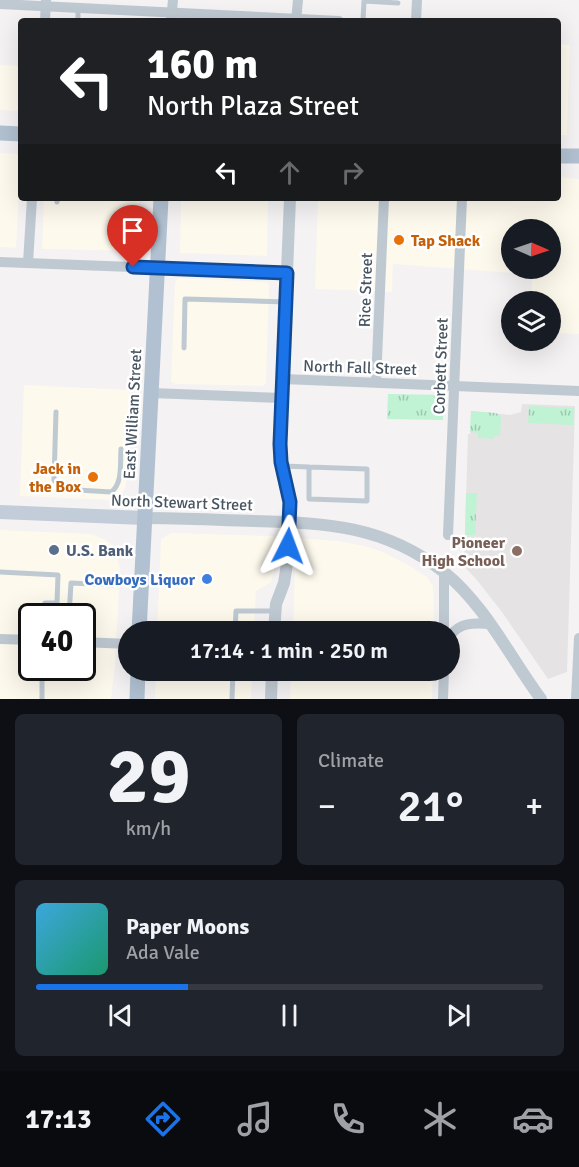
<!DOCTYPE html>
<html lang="en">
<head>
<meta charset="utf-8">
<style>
  body { margin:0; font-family:Signika,sans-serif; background:#20242c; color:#f1f3f6; height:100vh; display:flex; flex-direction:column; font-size:22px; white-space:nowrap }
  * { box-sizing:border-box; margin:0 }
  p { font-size:20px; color:#9ea1a6 }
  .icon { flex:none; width:33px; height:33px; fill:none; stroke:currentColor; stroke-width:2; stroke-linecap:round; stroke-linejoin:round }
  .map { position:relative; height:699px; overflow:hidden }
  .panel { display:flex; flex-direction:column; gap:15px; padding:15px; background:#0d0f14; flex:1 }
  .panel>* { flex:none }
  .hud { position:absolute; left:18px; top:18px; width:543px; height:183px; border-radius:6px; box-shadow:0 6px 24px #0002; background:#202124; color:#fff; overflow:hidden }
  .needle { width:39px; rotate:92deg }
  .controls { position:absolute; left:501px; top:219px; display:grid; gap:12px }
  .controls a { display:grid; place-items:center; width:60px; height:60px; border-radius:50%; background:#171b24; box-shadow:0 6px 24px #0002; font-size:30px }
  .speed { position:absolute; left:18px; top:603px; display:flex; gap:12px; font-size:30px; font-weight:700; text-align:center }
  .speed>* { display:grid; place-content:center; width:78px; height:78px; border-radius:50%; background:#171b24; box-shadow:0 6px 24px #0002; line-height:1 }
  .speed .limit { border:3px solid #111; border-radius:9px; background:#fff; color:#111 }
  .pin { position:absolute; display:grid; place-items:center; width:51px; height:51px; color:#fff; margin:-62px -26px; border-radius:50% 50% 50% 0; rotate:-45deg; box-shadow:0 0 6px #0007 }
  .pin .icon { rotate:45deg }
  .me { position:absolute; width:66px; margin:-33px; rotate:3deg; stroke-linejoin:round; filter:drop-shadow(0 0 4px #0008) }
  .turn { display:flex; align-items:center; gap:21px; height:126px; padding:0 30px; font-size:27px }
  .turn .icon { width:78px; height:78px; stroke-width:2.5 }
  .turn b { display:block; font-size:42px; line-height:51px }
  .lanes { display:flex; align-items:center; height:57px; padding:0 30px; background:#0003; justify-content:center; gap:30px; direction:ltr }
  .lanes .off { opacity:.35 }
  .big { font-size:45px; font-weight:600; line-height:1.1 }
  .panel .widget { flex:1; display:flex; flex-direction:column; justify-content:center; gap:9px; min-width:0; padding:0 21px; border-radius:9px; background:#20242c }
  .panel .dial { align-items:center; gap:0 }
  .dial b { font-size:78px; line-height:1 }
  .song { display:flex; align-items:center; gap:18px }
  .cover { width:72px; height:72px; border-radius:9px; background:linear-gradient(135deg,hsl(200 70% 55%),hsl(160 70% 35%)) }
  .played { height:6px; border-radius:3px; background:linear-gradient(90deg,#1a73e8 30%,#363941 30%) }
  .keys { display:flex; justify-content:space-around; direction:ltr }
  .heat { display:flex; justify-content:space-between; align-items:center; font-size:33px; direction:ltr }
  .panel .tiles { flex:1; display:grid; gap:15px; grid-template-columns:1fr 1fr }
  .widget:last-child { grid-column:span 2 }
  .trip { position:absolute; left:118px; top:621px; width:342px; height:60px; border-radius:30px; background:#171b24; box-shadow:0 6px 24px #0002; font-weight:600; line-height:60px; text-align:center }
  .dock { display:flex; height:96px; justify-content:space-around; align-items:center; background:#090b0e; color:#9ea1a6 }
  .dock .icon { width:42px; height:42px }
  .dock .on { color:#1a73e8 }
  .dock b { font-size:27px; color:#f1f3f6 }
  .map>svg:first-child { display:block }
  .commercial { fill:#fdf9ed; fill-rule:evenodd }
  .education { fill:#e5e3e4 }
  .grass { fill:url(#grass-tufts) }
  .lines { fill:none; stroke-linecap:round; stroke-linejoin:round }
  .service { stroke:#bfc9d2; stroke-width:5 }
  .minor { stroke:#bfc9d2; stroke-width:10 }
  .tertiary { stroke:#bfc9d2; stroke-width:12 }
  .secondary { stroke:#c2cdd9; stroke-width:14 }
  .primary { stroke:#b1c1d1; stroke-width:15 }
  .route-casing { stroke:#114b97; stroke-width:15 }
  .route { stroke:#1a73e8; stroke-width:10 }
  .food-dot { fill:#e8710a; stroke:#fff; stroke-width:2 }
  .service-dot { fill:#5c6f8a; stroke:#fff; stroke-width:2 }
  .education-dot { fill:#8d6e63; stroke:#fff; stroke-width:2 }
  .shop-dot { fill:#3f7fe0; stroke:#fff; stroke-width:2 }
  .labels { text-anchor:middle; stroke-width:5; stroke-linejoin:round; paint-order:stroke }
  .food-label { font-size:16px; font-weight:bold; fill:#c56008; stroke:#fff; text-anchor:start }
  .street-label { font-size:16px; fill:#485561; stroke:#fff }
  .education-label { font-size:16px; font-weight:bold; fill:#785e54; stroke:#fff; text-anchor:end }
  .service-label { font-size:16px; font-weight:bold; fill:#4e5e75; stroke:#fff; text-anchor:start }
  .shop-label { font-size:16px; font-weight:bold; fill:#366cbe; stroke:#fff; text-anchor:end }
</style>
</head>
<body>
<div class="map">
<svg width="579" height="699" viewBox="0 0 579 699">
  <defs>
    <pattern id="grass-tufts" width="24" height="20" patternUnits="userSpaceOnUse" patternTransform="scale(1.5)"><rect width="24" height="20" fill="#c0f2d4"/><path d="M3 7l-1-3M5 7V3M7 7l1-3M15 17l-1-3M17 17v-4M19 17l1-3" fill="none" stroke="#9ec7af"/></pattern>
  </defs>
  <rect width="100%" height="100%" fill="#f4f2f2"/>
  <g class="commercial">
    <path d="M 558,44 L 570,45 L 567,135 L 558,135 Z"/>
    <path d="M 0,65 L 21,66 L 21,111 L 0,110 Z"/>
    <path d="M 0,153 L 21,154 L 16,248 L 0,247 Z"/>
    <path d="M 558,177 L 579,179 L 579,334 L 551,333 L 550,302 L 531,301 L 532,277 L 528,274 L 393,264 L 392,292 L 315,289 L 318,198 L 558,198 ZM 512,230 L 550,230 L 550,268 L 512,268 Z"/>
    <path d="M 44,198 L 139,198 L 137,251 L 42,249 Z"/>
    <path d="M 181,198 L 268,198 L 267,256 L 180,253 Z"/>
    <path d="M 178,278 L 267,282 L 269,285 L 266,383 L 263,386 L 176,384 L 171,382 L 175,282 Z"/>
    <path d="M 24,385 L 131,390 L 126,486 L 121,496 L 111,500 L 20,496 Z"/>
    <path d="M 0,530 L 92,534 L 106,540 L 111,544 L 117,556 L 120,569 L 115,665 L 111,699 L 0,699 ZM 32,616 L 82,616 L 82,668 L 32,668 Z"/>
    <path d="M 171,533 L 273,536 L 275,538 L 274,572 L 271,582 L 256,591 L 254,631 L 157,632 L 161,539 Z"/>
    <path d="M 296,538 L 338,541 L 365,546 L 383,552 L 410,566 L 427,577 L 433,586 L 434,631 L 293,628 Z"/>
    <path d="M 156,671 L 252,671 L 251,699 L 155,699 Z"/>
    <path d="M 291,671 L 433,671 L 432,699 L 290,699 Z"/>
  </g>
  <path class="education" d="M 522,404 L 575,406 L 567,672 L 548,679 L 502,612 L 476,579 L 464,566 L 468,434 L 470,434 L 471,411 L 510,415 L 521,412 Z"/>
  <g class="grass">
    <path d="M 388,394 L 444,395 L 443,420 L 387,419 Z"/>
    <path d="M 529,406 L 574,408 L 573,425 L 528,423 Z"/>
    <path d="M 471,411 L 496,413 L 501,416 L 500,436 L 494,436 L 494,439 L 478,438 L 478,433 L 470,432 Z"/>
    <path d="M 466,493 L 477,493 L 475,535 L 465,535 Z"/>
  </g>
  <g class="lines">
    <g class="service">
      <path d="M 78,21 L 78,9"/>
      <path d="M 363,21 L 364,1 L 398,3"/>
      <path d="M 57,202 L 58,198"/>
      <path d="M 184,348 L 185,299 L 286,302"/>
      <path d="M 56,412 L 54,480 L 61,489 L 111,492 C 123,484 120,462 121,449"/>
      <path d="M 283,466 L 309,467 L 309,499 L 367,501 L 367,469 L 309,467"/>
      <path d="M 0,572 L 58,575 L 57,603 L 45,603"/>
      <path d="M 69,616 L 71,583 L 113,585"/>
      <path d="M 235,632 L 236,611 L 275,611"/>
      <path d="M 42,699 L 42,668"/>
      <path d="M 232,699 L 233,670"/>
    </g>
    <g class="minor">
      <path d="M 0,4 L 339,21"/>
      <path d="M 45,21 L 46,0"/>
      <path d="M 171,21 L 173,0"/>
      <path d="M 296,21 L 298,0"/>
      <path d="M 416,21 L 417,0"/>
      <path d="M 0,262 L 287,273"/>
      <path d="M 28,263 L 32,198"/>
      <path d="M 283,379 L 579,391"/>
      <path d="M 376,382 L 384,198"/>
      <path d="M 151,393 L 282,398"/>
      <path d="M 448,535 L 462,198"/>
      <path d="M 444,573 L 444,632"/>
      <path d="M 450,636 C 460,622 474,623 490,624"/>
      <path d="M 0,639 L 32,640"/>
      <path d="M 82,642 L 129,644"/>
      <path d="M 443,699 L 444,670"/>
      <path d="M 576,699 L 579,638"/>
    </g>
    <g class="tertiary">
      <path d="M 144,518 C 181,518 217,520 254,521 C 326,523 384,525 444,572 C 485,605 510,657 541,699"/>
      <path d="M 274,632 L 276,604 L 284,583 L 287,564 L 290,502 L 281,462 L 280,444 L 290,198"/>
      <path d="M 271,699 L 272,670"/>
    </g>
    <path class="secondary" d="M 0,512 L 144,518"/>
    <g class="primary">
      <path d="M 0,133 L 21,134"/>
      <path d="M 558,156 L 579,156"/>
      <path d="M 139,632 L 161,198"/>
      <path d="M 137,699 L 138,670"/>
    </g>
  </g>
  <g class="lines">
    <defs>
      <path id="route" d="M 133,267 L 287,273 L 280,444 L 281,462 L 290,502 L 288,546"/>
    </defs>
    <use href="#route" class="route-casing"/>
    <use href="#route" class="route"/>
  </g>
  <g class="food-dot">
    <circle cx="399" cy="240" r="6"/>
    <circle cx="93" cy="477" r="6"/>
  </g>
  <circle class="service-dot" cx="54" cy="550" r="6"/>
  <circle class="education-dot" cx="517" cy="551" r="6"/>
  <circle class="shop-dot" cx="207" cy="579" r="6"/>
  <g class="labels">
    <g class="food-label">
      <text x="411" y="246">Tap Shack</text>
      <text x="81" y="474" text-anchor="end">Jack in<tspan x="81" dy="18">the Box</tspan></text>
    </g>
    <g class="street-label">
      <text transform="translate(365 290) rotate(-88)" y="6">Rice Street</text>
      <text transform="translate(440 366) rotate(-88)" y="6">Corbett Street</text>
      <text transform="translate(360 367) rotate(2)" y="6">North Fall Street</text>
      <text transform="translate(132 414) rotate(-87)" y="6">East William Street</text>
      <text transform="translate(182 502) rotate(2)" y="6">North Stewart Street</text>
    </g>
    <g class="education-label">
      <text x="505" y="548">Pioneer<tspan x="505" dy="18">High School</tspan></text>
    </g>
    <g class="service-label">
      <text x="66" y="556">U.S. Bank</text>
    </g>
    <g class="shop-label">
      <text x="195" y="585">Cowboys Liquor</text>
    </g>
  </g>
</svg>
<div class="controls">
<a><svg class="needle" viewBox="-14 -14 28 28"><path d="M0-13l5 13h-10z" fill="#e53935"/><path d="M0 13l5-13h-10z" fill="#9ea1a6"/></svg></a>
<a><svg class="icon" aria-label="layers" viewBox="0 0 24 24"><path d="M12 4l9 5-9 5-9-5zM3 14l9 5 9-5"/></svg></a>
</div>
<div class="speed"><div class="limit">40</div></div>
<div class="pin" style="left:133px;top:267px;background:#d93025"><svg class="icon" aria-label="arrive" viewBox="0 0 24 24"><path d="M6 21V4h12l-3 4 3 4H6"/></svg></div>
<svg class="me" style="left:288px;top:546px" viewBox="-20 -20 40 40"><path d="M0-17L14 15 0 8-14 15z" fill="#1a73e8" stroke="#fff" stroke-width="4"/></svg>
<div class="trip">17:14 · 1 min · 250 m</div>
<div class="hud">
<div class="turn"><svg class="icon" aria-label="left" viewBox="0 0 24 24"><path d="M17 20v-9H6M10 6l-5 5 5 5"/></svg><div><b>160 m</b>North Plaza Street</div></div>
<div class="lanes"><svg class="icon" aria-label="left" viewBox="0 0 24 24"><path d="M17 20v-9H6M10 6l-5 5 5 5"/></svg><svg class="icon off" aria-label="ahead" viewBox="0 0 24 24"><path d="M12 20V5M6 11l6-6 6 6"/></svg><svg class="icon off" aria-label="right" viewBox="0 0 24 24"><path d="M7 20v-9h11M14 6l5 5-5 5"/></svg></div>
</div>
</div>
<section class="panel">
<div class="tiles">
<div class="widget dial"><b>29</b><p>km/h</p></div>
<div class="widget"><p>Climate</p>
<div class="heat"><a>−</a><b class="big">21°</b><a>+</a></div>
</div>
<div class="widget">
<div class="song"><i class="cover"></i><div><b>Paper Moons</b><p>Ada Vale</p></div></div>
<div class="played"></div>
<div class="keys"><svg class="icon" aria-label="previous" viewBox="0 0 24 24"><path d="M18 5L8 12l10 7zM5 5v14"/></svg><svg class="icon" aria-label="pause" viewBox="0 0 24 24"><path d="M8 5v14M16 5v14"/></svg><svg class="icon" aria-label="next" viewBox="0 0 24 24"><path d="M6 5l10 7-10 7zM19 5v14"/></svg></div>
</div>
</div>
</section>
<nav class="dock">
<b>17:13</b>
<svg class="icon on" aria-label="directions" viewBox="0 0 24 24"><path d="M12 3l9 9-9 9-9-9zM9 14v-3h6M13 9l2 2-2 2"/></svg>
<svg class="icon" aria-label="music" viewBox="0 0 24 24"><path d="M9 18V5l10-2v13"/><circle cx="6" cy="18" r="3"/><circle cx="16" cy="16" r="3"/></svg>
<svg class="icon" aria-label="phone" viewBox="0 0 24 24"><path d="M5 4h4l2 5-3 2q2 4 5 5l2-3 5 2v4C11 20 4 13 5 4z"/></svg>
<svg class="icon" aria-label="climate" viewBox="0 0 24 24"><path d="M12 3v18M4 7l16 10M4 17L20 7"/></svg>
<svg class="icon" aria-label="car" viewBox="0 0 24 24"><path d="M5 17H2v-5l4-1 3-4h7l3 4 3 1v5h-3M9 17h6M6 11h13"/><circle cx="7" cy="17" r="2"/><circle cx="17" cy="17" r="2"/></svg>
</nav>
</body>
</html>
